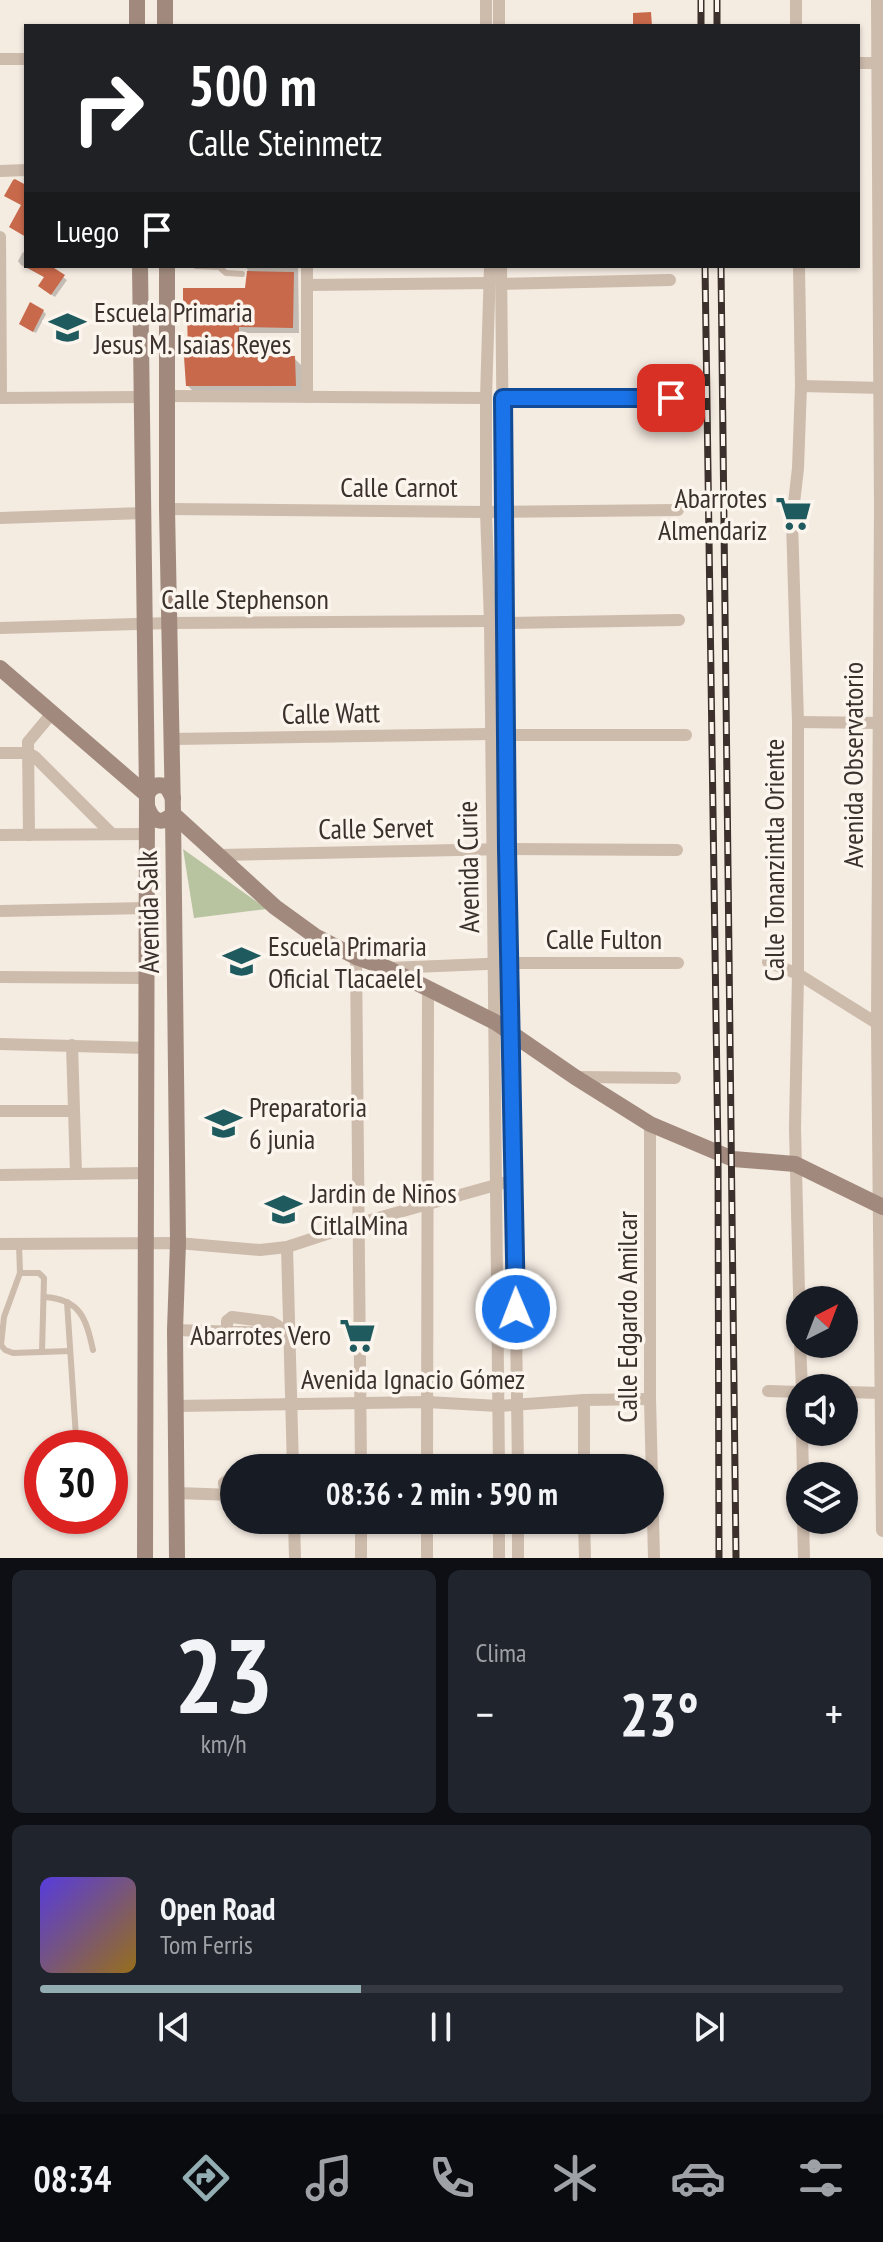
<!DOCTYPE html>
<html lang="es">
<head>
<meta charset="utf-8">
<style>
  body { margin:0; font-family:"PT Sans Narrow",sans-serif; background:#20242c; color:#f1f3f6; height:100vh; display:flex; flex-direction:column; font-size:30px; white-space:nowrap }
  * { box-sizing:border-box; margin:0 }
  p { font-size:26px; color:#9ea1a6 }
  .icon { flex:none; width:44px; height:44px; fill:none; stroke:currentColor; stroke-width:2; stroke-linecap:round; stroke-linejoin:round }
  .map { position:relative; height:1558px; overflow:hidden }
  .side { display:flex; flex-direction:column; gap:12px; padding:12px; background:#0d0f14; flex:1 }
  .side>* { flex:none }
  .top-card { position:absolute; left:24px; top:24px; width:836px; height:244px; border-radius:0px; box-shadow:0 2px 6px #0004; background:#202124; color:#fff; overflow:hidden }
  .needle { width:52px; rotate:42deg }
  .controls { position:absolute; left:786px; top:1286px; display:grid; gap:16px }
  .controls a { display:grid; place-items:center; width:72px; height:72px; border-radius:50%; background:#171b24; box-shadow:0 2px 6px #0004; font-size:40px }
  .speed { position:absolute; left:24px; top:1430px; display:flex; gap:16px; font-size:40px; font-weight:700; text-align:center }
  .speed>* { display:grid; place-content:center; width:104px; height:104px; border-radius:50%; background:#171b24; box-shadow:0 2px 6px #0004; line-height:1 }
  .speed .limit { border:12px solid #d22; background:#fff; color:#111 }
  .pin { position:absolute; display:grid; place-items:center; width:68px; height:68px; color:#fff; margin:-34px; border-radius:16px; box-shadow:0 4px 12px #0006 }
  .me { position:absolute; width:88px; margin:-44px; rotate:359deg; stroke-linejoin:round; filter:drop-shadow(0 0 6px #0008) }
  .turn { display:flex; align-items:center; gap:28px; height:168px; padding:0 32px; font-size:36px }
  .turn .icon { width:104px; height:104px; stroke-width:2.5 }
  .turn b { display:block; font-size:56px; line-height:68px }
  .then { display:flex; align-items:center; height:76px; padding:0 32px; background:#0003; gap:16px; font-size:30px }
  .big { font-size:60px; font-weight:700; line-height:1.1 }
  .side .card { flex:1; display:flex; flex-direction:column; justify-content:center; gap:12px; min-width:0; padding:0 28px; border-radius:12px; background:#20242c }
  .side .dial { align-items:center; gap:0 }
  .dial b { font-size:104px; line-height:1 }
  .song { display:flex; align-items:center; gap:24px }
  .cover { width:96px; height:96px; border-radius:12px; background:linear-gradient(135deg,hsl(250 70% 55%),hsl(40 70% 35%)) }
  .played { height:8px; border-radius:4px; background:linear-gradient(90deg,#92aeb2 40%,#363941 40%) }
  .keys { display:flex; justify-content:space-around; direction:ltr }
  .heat { display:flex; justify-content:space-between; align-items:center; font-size:44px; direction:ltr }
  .side .tiles { flex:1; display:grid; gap:12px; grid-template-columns:1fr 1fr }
  .card:last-child { grid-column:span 2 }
  .trip { position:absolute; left:220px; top:1454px; width:444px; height:80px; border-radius:40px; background:#171b24; box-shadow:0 2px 6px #0004; font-weight:700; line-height:80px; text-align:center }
  .dock { display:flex; height:128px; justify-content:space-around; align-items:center; background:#090b0e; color:#9ea1a6 }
  .dock .icon { width:56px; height:56px }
  .dock .selected { color:#92aeb2 }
  .dock b { font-size:36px; color:#f1f3f6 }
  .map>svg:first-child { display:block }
  .green { fill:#b8c4a0 }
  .shadow { fill:#0003 }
  .building { fill:#c8694b }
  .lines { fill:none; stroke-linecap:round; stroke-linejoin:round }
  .service { stroke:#cdbbac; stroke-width:6 }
  .minor { stroke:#cdbbac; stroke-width:12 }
  .tertiary { stroke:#cdbbac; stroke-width:14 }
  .secondary { stroke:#a18a7d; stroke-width:16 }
  .rail-casing { stroke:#3b302b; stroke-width:7 }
  .rail { stroke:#fbf5ee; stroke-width:4; stroke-dasharray:12; stroke-linecap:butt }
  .route-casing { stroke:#114b97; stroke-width:20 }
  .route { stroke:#1a73e8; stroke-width:14 }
  .labels { text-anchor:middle; stroke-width:7; stroke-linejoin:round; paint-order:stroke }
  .poi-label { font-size:28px; fill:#3b302b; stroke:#fbf5ee; text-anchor:start }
  .street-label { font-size:28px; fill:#3b302b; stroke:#fbf5ee }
</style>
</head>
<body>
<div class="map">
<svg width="883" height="1558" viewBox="0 0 883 1558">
  <rect width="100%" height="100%" fill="#f4ebe1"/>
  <path class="green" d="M 183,849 L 267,909 L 194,918 Z"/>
  <g class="shadow">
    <path d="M 23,252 L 26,254 L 26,266 L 48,266 L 67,280 L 55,297 L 43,289 L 46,278 L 21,265 L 18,261 Z"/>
    <path d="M 232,266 L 298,266 L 299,333 L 244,333 L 245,358 L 294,358 L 301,365 L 301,392 L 194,392 L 188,386 L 190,359 L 189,312 L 185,308 L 247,290 L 250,274 L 246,267 Z"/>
    <path d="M 43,311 L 46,314 L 36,333 L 25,327 Z"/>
  </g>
  <g class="building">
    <path d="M 651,12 L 652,26 L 633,26 L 633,13 Z"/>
    <path d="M 15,179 L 26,185 L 26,237 L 9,227 L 21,205 L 4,196 L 13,180 Z"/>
    <path d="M 24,266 L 51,266 L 65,275 L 51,295 L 38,286 L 44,277 Z"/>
    <path d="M 247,271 L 294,272 L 293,328 L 239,327 L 239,356 L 295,356 L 296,386 L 186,386 L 184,357 L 188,357 L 187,309 L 183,309 L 183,288 L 245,288 Z"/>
    <path d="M 30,302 L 44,310 L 33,332 L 19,324 Z"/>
  </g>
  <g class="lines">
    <g class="service">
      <path d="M 196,266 L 218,267"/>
      <path d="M 218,266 L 226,273 L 242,274"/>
      <path d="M 19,1244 L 20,1273 L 4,1317 L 1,1345 L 5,1350 L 13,1353 L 70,1351"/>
      <path d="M 20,1273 L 39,1273 L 44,1278 L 42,1352"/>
      <path d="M 44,1297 C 81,1299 86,1319 93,1350"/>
      <path d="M 67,1302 L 76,1437"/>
    </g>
    <g class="minor">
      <path d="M 486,0 L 486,26"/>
      <path d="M 499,0 L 499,26"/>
      <path d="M 796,0 L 796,26"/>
      <path d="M 0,59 L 26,59"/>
      <path d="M 858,63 L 883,63"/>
      <path d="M 0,171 L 26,170"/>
      <path d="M 0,237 L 1,398"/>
      <path d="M 490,266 L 486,398 L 486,512 L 490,621 L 499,1468"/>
      <path d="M 501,266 L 507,849 L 512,1036 L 518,1468"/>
      <path d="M 799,266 L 801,386 L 798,468 L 792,521 L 798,722 L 798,974 L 795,1128 L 800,1334"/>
      <path d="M 502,284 L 670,280"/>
      <path d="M 307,285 L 490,283"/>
      <path d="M 801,386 L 883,388"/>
      <path d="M 167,396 L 486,398"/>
      <path d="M 307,397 L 307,266"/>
      <path d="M 0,398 L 141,397"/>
      <path d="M 503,398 L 671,398"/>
      <path d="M 167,509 L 486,512 L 678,510"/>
      <path d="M 0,518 L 143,513"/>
      <path d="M 505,623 L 679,620"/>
      <path d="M 0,628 L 170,623 L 490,621"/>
      <path d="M 798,722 L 880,723"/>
      <path d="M 505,735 L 686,735"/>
      <path d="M 172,739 L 490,734"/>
      <path d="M 0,753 L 28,753 L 35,757 L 111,833"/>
      <path d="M 0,835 L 146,834"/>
      <path d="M 29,835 L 28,742 L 53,712"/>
      <path d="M 219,855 L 507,849 L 677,850"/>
      <path d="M 0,911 L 147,908"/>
      <path d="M 356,957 L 361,1468"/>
      <path d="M 768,962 L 798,974 L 878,1024"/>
      <path d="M 390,968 L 510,963 L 678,963"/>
      <path d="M 0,977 L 148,978"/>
      <path d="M 0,1044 L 147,1048"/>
      <path d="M 72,1045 L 76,1174"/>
      <path d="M 575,1077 L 675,1078"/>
      <path d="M 0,1111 L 73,1111"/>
      <path d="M 650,1124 L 650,1399 L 654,1558"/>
      <path d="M 0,1175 L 147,1173"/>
      <path d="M 0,1244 L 178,1243 L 260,1250 L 287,1247 L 360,1223 L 503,1183"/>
      <path d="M 287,1247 L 293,1468"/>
      <path d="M 175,1330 L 273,1333 L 277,1331 L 278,1326 L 271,1322 L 232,1317 L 227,1321 L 227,1332"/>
      <path d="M 800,1344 L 802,1388"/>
      <path d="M 768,1391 L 800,1392"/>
      <path d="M 844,1392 L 882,1393"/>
      <path d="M 584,1400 L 584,1468"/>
      <path d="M 175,1406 L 427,1402 L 498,1406 L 584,1400 L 650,1399"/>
      <path d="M 802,1432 L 803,1476"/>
      <path d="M 427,1468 L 428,989"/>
      <path d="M 176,1493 L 234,1495"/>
      <path d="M 226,1494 L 224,1483 L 229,1479 L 234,1479"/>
      <path d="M 294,1520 L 295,1558"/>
      <path d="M 361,1520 L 361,1558"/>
      <path d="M 427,1520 L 427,1558"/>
      <path d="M 499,1520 L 499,1558"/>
      <path d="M 584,1520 L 585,1558"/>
      <path d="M 803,1520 L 804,1558"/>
      <path d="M 518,1558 L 518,1520"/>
    </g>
    <path class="tertiary" d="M 878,0 L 881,507 L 878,1024 L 883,1530"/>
    <g class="secondary">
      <path d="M 137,26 L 137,0"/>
      <path d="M 165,26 L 165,0"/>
      <path d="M 140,266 L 147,795 L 145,1558"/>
      <path d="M 167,266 L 167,509 L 173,814 L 178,1243 L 175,1330 L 177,1558"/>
      <path d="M 0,668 L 147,795 C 151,786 158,783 167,787 L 173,798"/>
      <path d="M 147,806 C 152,821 161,826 173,814 L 275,907 L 315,936 L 356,957 L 387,968 L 495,1022 L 575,1077 L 650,1124 L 733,1159 L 795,1164 L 883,1207"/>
    </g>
    <defs>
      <g id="rail">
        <path d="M 701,0 L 701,26"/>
        <path d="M 717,0 L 717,26"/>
        <path d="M 705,266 L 718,1154 L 719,1558"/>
        <path d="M 721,266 L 736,1558"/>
      </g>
    </defs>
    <use href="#rail" class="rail-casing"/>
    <use href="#rail" class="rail"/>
  </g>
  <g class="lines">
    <defs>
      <path id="route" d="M 516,1309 L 507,849 L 503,398 L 671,398"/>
    </defs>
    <use href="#route" class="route-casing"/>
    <use href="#route" class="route"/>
  </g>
  <defs>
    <symbol id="school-bare" viewBox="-9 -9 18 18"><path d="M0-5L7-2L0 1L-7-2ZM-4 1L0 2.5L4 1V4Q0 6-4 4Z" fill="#1f5a5e" stroke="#fbf5ee" stroke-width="2.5" paint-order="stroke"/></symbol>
    <symbol id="supermarket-bare" viewBox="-9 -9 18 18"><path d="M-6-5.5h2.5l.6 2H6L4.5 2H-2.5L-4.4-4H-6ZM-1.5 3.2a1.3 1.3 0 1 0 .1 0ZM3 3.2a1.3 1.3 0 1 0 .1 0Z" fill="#1f5a5e" stroke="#fbf5ee" stroke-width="2.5" paint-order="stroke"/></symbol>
  </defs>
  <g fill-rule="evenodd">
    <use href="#school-bare" x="42" y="302" width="51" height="51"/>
    <use href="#supermarket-bare" x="768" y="488" width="51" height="51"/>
    <use href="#school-bare" x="216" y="936" width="51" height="51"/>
    <use href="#school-bare" x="198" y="1098" width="51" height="51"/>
    <use href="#school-bare" x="258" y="1184" width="51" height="51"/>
    <use href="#supermarket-bare" x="332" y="1310" width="51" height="51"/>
  </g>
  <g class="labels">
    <g class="poi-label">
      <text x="94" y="322">Escuela Primaria<tspan x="94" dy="32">Jesus M. Isaias Reyes</tspan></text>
      <text x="767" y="508" text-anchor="end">Abarrotes<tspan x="767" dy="32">Almendariz</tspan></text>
      <text x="268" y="956">Escuela Primaria<tspan x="268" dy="32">Oficial Tlacaelel</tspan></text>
      <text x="249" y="1117">Preparatoria<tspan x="249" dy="32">6 junia</tspan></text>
      <text x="310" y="1203">Jardin de Niños<tspan x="310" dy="32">CitlalMina</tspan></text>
      <text x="331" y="1345" text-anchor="end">Abarrotes Vero</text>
    </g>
    <g class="street-label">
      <text x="399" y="497">Calle Carnot</text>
      <text x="245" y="609">Calle Stephenson</text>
      <text transform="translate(331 713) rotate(-1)" y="10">Calle Watt</text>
      <text transform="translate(853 765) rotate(-90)" y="10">Avenida Observatorio</text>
      <text transform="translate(376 828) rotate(-1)" y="10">Calle Servet</text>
      <text transform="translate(774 860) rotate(-90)" y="10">Calle Tonanzintla Oriente</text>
      <text transform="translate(468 867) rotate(-91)" y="10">Avenida Curie</text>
      <text transform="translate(148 912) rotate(-91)" y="10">Avenida Salk</text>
      <text x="604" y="949">Calle Fulton</text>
      <text transform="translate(627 1317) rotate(-90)" y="10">Calle Edgardo Amilcar</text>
      <text x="413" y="1389">Avenida Ignacio Gómez</text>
    </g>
  </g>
</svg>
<div class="controls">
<a><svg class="needle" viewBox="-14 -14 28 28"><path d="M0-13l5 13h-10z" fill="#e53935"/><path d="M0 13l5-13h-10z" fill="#9ea1a6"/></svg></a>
<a><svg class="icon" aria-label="sound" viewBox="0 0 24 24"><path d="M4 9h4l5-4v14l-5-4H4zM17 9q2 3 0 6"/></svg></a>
<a><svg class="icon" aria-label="layers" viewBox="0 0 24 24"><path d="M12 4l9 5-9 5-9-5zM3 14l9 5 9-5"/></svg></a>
</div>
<div class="speed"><div class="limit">30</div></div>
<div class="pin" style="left:671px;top:398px;background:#d93025"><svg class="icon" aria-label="arrive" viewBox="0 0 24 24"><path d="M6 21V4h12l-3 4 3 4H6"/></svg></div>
<svg class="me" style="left:516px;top:1309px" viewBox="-20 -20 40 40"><circle r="17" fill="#1a73e8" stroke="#fff" stroke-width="3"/><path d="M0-11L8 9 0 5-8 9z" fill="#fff"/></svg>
<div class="trip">08:36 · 2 min · 590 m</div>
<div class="top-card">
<div class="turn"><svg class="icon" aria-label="right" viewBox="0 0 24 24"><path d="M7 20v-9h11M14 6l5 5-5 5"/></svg><div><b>500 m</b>Calle Steinmetz</div></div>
<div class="then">Luego<svg class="icon" aria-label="arrive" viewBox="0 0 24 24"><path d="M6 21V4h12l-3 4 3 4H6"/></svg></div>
</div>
</div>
<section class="side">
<div class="tiles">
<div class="card dial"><b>23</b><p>km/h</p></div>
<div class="card"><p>Clima</p>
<div class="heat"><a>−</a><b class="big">23°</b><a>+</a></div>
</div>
<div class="card">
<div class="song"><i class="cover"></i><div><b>Open Road</b><p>Tom Ferris</p></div></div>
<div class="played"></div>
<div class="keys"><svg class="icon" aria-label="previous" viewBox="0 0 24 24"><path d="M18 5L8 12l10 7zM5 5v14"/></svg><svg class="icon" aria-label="pause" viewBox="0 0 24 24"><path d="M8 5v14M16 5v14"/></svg><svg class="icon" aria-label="next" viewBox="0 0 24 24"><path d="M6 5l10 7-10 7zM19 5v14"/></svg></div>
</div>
</div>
</section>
<nav class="dock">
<b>08:34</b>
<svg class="icon selected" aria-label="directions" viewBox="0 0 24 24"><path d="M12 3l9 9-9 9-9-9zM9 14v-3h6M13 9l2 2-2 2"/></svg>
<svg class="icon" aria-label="music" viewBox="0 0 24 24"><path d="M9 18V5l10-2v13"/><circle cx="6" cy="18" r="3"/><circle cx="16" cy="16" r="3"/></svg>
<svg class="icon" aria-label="phone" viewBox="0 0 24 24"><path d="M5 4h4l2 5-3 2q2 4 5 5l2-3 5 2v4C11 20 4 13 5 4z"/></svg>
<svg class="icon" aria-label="climate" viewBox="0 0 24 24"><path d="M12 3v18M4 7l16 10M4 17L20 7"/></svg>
<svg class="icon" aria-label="car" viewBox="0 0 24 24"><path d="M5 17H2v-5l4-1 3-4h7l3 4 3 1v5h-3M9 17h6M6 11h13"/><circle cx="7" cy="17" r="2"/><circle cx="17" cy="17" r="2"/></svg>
<svg class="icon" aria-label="filters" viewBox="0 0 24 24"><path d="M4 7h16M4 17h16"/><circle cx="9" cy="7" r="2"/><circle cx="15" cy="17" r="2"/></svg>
</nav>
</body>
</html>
